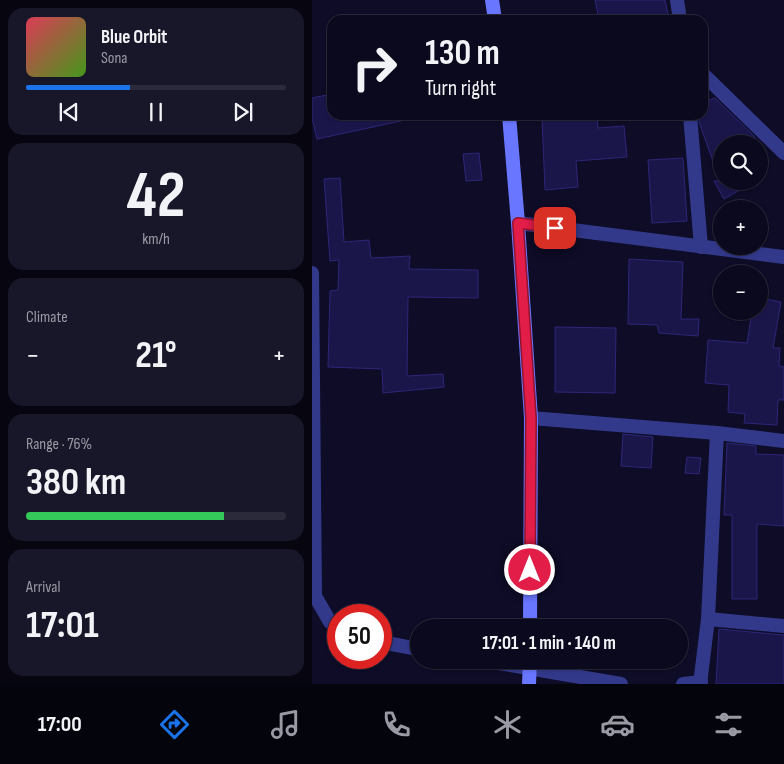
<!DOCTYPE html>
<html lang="en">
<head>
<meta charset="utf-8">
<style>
  body { margin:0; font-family:"Sofia Sans Condensed",sans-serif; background:#18172a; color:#f1f3f6; height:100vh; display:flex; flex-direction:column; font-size:19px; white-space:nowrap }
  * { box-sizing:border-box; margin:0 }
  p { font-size:16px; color:#999aa4 }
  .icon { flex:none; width:28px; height:28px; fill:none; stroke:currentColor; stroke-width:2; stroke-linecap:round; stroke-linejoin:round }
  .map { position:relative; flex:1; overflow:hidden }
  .panel { display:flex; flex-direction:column; gap:8px; padding:8px; background:#060510; width:312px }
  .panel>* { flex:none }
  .banner { position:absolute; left:15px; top:15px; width:381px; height:105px; border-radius:15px; box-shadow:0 1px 4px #0004,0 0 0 1px #2a2a3b; background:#0a091d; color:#f1f3f6; overflow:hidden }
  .tools { position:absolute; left:401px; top:135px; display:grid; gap:10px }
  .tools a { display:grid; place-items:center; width:55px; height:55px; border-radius:50%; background:#0a091d; box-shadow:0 1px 4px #0004,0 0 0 1px #2a2a3b; font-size:25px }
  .speed { position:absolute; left:15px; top:604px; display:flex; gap:10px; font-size:25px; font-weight:700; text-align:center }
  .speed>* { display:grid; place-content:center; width:65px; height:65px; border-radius:50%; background:#0a091d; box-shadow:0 1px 4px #0004,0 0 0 1px #2a2a3b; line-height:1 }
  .speed .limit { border:8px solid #d22; background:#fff; color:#111 }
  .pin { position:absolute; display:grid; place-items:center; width:42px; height:42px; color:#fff; margin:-21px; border-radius:10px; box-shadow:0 2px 8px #0006 }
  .me { position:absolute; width:55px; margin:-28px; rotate:0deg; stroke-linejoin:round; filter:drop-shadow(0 0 4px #0008) }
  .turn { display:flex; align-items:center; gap:18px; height:105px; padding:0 15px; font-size:22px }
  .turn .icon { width:65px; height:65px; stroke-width:2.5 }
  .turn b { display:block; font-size:35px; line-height:42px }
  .big { font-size:38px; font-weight:700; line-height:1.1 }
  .panel .card { flex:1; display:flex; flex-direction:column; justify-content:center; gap:8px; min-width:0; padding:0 18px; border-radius:15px; background:#18172a }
  .panel .dial { align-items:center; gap:0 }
  .dial b { font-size:65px; line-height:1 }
  .song { display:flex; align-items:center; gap:15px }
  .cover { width:60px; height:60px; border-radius:8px; background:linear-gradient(135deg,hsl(350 70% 55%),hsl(100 70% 35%)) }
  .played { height:5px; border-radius:2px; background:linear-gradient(90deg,#1a73e8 40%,#2a2a3b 40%) }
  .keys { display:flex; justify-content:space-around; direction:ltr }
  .heat { display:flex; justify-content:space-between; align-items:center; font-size:28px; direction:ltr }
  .charge { height:8px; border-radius:4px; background:linear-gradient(90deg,#34c759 76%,#2a2a3b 0) }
  .trip { position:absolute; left:98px; top:619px; width:278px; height:50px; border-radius:25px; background:#0a091d; box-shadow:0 1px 4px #0004,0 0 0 1px #2a2a3b; font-weight:700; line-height:50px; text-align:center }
  .dock { display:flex; height:80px; justify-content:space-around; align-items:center; background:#04040c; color:#999aa4 }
  .dock .icon { width:35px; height:35px }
  .dock .current { color:#1a73e8 }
  .dock b { font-size:22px; color:#f1f3f6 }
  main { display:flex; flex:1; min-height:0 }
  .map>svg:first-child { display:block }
  .building { fill:#1b164a; stroke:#2d2678 }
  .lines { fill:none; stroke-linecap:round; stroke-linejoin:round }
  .minor { stroke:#32398b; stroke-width:14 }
  .secondary { stroke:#6976ff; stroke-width:14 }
  .route-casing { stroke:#92132f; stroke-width:12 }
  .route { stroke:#e11d48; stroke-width:9 }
</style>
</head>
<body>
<main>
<section class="panel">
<div class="card">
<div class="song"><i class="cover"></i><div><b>Blue Orbit</b><p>Sona</p></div></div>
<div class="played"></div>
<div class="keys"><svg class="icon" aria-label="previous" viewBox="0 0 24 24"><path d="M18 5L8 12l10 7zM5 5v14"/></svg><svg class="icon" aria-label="pause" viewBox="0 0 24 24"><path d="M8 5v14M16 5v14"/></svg><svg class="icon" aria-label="next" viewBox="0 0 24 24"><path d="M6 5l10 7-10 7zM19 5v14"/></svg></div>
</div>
<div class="card dial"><b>42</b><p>km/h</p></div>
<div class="card"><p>Climate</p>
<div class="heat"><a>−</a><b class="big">21°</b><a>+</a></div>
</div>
<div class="card"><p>Range · 76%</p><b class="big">380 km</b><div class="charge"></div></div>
<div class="card"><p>Arrival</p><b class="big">17:01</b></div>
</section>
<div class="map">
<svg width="472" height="684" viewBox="0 0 472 684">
  <rect width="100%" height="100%" fill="#0e0c27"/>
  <g class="building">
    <path d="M 283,0 L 353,0 L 357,20 L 287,20 Z"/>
    <path d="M 20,94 L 20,115 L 88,115 L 89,121 L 5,139 L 0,118 L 0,98 Z"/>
    <path d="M 403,98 L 442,136 L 445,144 L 410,144 L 410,181 L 408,181 L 387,122 L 387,115 L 391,115 L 391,102 Z"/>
    <path d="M 264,115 L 285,115 L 286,128 L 312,126 L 315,157 L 264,161 L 266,187 L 233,190 L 230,119 L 264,117 Z"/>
    <path d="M 167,153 L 170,180 L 154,181 L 151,154 Z"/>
    <path d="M 371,158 L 375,221 L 340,223 L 336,160 Z"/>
    <path d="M 28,178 L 32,242 L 57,240 L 59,258 L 98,256 L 97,269 L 166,270 L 166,298 L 96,297 L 95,376 L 131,374 L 132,387 L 71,393 L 70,369 L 16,367 L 18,291 L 26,290 L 27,260 L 18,261 L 12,179 Z"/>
    <path d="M 402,181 L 444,181 L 412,199 Z"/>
    <path d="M 317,259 L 371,262 L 369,319 L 387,319 L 386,336 L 347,333 L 345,325 L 316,324 Z"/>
    <path d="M 448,298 L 469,302 L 461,348 L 468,348 L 467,366 L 472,367 L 472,400 L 466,400 L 465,425 L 432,423 L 433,414 L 416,412 L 417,385 L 393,383 L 396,340 L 435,343 L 440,311 L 448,311 Z"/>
    <path d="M 243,327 L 304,328 L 303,393 L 243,392 Z"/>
    <path d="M 311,434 L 341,437 L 339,468 L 309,466 Z"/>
    <path d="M 415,443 L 444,446 L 444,454 L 472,455 L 472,526 L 445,524 L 445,599 L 420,599 L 420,515 L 412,515 Z"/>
    <path d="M 375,457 L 389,458 L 387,474 L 373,473 Z"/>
    <path d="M 407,629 L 472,635 L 472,684 L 404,684 Z"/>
  </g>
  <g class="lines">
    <g class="minor">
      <path d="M 365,0 L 368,20"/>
      <path d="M 391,74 L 472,153"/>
      <path d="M 378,115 L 389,247"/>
      <path d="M 206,223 L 472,257"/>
      <path d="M 0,273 L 3,596 L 18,622 L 26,627"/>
      <path d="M 219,418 L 405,433 L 472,441"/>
      <path d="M 396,619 L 472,626"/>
      <path d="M 69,642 L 106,649"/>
      <path d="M 169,660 L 309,684"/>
      <path d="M 371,684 L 389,682"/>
      <path d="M 388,684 L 396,619 L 405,433"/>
    </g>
    <g class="secondary">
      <path d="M 180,0 L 183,20"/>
      <path d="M 197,115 L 206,223 L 219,418 L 218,628"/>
      <path d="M 217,684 L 218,660"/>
    </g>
  </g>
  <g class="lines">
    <defs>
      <path id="route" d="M 218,570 L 219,418 L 206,223 L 243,228"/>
    </defs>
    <use href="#route" class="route-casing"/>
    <use href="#route" class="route"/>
  </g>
</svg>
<div class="tools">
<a><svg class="icon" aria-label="search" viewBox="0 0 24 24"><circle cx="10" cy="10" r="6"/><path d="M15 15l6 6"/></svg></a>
<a>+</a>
<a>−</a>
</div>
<div class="speed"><div class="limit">50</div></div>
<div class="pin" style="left:243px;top:228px;background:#d93025"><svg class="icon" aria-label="arrive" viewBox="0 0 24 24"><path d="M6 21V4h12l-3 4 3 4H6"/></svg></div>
<svg class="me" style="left:218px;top:570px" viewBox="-20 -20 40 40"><circle r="17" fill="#e11d48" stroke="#fff" stroke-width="3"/><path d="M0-11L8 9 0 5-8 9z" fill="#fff"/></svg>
<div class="trip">17:01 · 1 min · 140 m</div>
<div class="banner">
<div class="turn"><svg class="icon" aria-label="right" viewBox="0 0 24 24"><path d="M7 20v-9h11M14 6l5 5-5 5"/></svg><div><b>130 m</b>Turn right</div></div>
</div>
</div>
</main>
<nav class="dock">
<b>17:00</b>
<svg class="icon current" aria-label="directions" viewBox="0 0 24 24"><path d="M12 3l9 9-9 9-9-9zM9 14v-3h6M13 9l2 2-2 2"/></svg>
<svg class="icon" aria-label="music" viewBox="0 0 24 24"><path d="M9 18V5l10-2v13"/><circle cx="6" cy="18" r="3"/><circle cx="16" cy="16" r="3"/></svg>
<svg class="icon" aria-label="phone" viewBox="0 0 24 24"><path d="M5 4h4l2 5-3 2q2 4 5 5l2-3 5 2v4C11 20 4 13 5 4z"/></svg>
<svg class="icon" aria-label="climate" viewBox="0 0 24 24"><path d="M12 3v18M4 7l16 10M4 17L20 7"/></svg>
<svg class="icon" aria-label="car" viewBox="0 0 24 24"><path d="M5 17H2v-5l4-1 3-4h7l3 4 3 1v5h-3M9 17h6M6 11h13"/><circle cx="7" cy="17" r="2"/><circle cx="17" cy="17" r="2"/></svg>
<svg class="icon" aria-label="filters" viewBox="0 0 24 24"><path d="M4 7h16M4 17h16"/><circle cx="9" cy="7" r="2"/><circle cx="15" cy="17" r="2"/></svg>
</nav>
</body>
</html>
